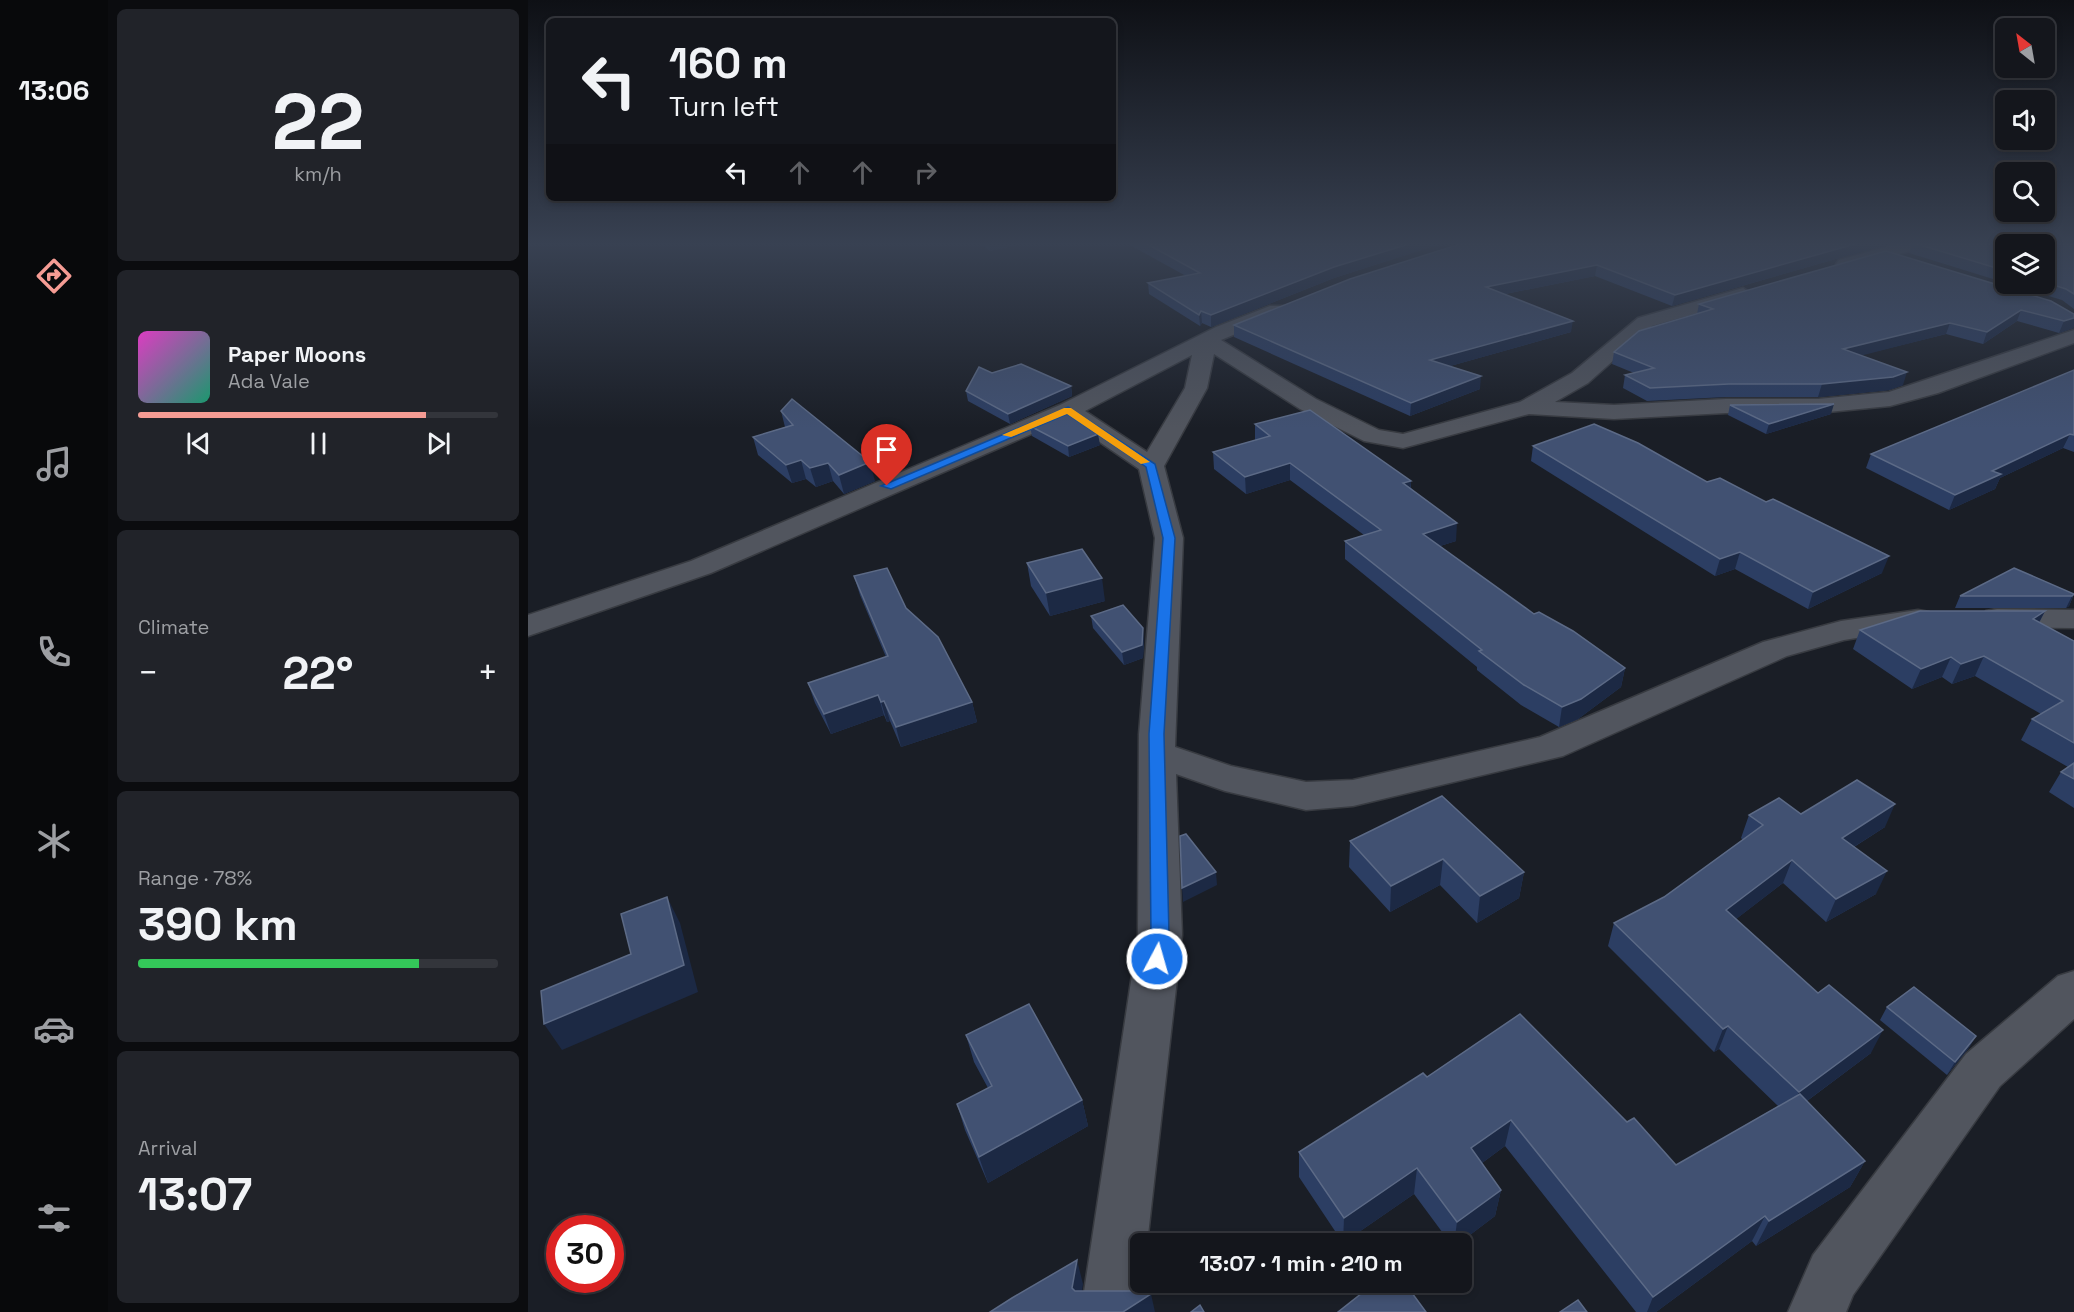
<!DOCTYPE html>
<html lang="en">
<head>
<meta charset="utf-8">
<style>
  body { margin:0; font-family:"Space Grotesk",sans-serif; background:#212329; color:#f1f3f6; height:100vh; display:flex; flex-direction:column; font-size:22px; white-space:nowrap }
  * { box-sizing:border-box; margin:0 }
  p { font-size:20px; color:#9d9fa3 }
  .icon { flex:none; width:33px; height:33px; fill:none; stroke:currentColor; stroke-width:2; stroke-linecap:round; stroke-linejoin:round }
  .map { position:relative; flex:1; overflow:hidden }
  .drawer { display:flex; flex-direction:column; gap:9px; padding:9px; background:#0b0c0f; width:420px }
  .drawer>* { flex:none }
  .banner { position:absolute; left:18px; top:18px; width:570px; height:183px; border-radius:9px; box-shadow:0 3px 9px #0003,0 0 0 2px #33353b; background:#14161c; color:#f1f3f6; overflow:hidden }
  .needle { width:39px; rotate:329deg }
  .controls { position:absolute; left:1467px; top:18px; display:grid; gap:12px }
  .controls a { display:grid; place-items:center; width:60px; height:60px; border-radius:9px; background:#14161c; box-shadow:0 3px 9px #0003,0 0 0 2px #33353b; font-size:30px }
  .speed { position:absolute; left:18px; top:1215px; display:flex; gap:12px; font-size:30px; font-weight:700; text-align:center }
  .speed>* { display:grid; place-content:center; width:78px; height:78px; border-radius:50%; background:#14161c; box-shadow:0 3px 9px #0003,0 0 0 2px #33353b; line-height:1 }
  .speed .limit { border:9px solid #d22; background:#fff; color:#111 }
  .pin { position:absolute; display:grid; place-items:center; width:51px; height:51px; color:#fff; margin:-62px -26px; border-radius:50% 50% 50% 0; rotate:-45deg; box-shadow:0 0 6px #0007 }
  .pin .icon { rotate:45deg }
  .me { position:absolute; width:66px; margin:-33px; rotate:6deg; stroke-linejoin:round; filter:drop-shadow(0 0 4px #0008) }
  .turn { display:flex; align-items:center; gap:21px; height:126px; padding:0 24px; font-size:27px }
  .turn .icon { width:78px; height:78px; stroke-width:2.5 }
  .turn b { display:block; font-size:42px; line-height:51px }
  .lanes { display:flex; align-items:center; height:57px; padding:0 24px; background:#0003; justify-content:center; gap:30px; direction:ltr }
  .lanes .off { opacity:.35 }
  .big { font-size:45px; font-weight:600; line-height:1.1 }
  .drawer .tile { flex:1; display:flex; flex-direction:column; justify-content:center; gap:9px; min-width:0; padding:0 21px; border-radius:9px; background:#212329 }
  .drawer .dial { align-items:center; gap:0 }
  .dial b { font-size:78px; line-height:1 }
  .song { display:flex; align-items:center; gap:18px }
  .cover { width:72px; height:72px; border-radius:9px; background:linear-gradient(135deg,hsl(310 70% 55%),hsl(160 70% 35%)) }
  .played { height:6px; border-radius:3px; background:linear-gradient(90deg,#f59c94 80%,#33353b 80%) }
  .keys { display:flex; justify-content:space-around; direction:ltr }
  .heat { display:flex; justify-content:space-between; align-items:center; font-size:33px; direction:ltr }
  .charge { height:9px; border-radius:4px; background:linear-gradient(90deg,#34c759 78%,#33353b 0) }
  .trip { position:absolute; left:602px; top:1233px; width:342px; height:60px; border-radius:9px; background:#14161c; box-shadow:0 3px 9px #0003,0 0 0 2px #33353b; font-weight:600; line-height:60px; text-align:center }
  main { display:flex; flex:1; min-height:0 }
  .tabs { display:flex; flex-direction:column; width:108px; justify-content:space-around; align-items:center; background:#08090b; color:#9d9fa3 }
  .tabs .icon { width:42px; height:42px }
  .tabs .on { color:#f59c94 }
  .tabs b { font-size:27px; color:#f1f3f6 }
  .map>svg:first-child { display:block }
  .lines { fill:none; stroke-linecap:round; stroke-linejoin:round }
  .street-casing { stroke:#383b41; stroke-width:3 }
  .street { fill:#51555e; fill-rule:evenodd }
  .wall { fill:#2c3e63 }
  .shaded-wall { fill:#1c2944 }
  .building { fill:#415172; stroke:#5c6a86; stroke-width:1.5 }
  .route { fill:#1a73e8; stroke:#114b97; stroke-width:1.5 }
  .slow { fill:#f59e0b }
</style>
</head>
<body>
<main>
<nav class="tabs">
<b>13:06</b>
<svg class="icon on" aria-label="directions" viewBox="0 0 24 24"><path d="M12 3l9 9-9 9-9-9zM9 14v-3h6M13 9l2 2-2 2"/></svg>
<svg class="icon" aria-label="music" viewBox="0 0 24 24"><path d="M9 18V5l10-2v13"/><circle cx="6" cy="18" r="3"/><circle cx="16" cy="16" r="3"/></svg>
<svg class="icon" aria-label="phone" viewBox="0 0 24 24"><path d="M5 4h4l2 5-3 2q2 4 5 5l2-3 5 2v4C11 20 4 13 5 4z"/></svg>
<svg class="icon" aria-label="climate" viewBox="0 0 24 24"><path d="M12 3v18M4 7l16 10M4 17L20 7"/></svg>
<svg class="icon" aria-label="car" viewBox="0 0 24 24"><path d="M5 17H2v-5l4-1 3-4h7l3 4 3 1v5h-3M9 17h6M6 11h13"/><circle cx="7" cy="17" r="2"/><circle cx="17" cy="17" r="2"/></svg>
<svg class="icon" aria-label="filters" viewBox="0 0 24 24"><path d="M4 7h16M4 17h16"/><circle cx="9" cy="7" r="2"/><circle cx="15" cy="17" r="2"/></svg>
</nav>
<section class="drawer">
<div class="tile dial"><b>22</b><p>km/h</p></div>
<div class="tile">
<div class="song"><i class="cover"></i><div><b>Paper Moons</b><p>Ada Vale</p></div></div>
<div class="played"></div>
<div class="keys"><svg class="icon" aria-label="previous" viewBox="0 0 24 24"><path d="M18 5L8 12l10 7zM5 5v14"/></svg><svg class="icon" aria-label="pause" viewBox="0 0 24 24"><path d="M8 5v14M16 5v14"/></svg><svg class="icon" aria-label="next" viewBox="0 0 24 24"><path d="M6 5l10 7-10 7zM19 5v14"/></svg></div>
</div>
<div class="tile"><p>Climate</p>
<div class="heat"><a>−</a><b class="big">22°</b><a>+</a></div>
</div>
<div class="tile"><p>Range · 78%</p><b class="big">390 km</b><div class="charge"></div></div>
<div class="tile"><p>Arrival</p><b class="big">13:07</b></div>
</section>
<div class="map">
<svg width="1546" height="1312" viewBox="0 0 1546 1312">
  <rect width="100%" height="100%" fill="#1a1e26"/>
  <g class="lines">
    <defs>
      <g id="street">
        <path d="M 1368,244 L 1395,244 L 1393,248 L 1317,269 L 1308,264 L 1311,260 Z"/>
        <path d="M 1215,288 L 1224,294 L 1222,298 L 1124,326 L 1060,383 L 1027,402 L 1086,405 L 1198,399 L 1290,399 L 1361,392 L 1546,330 L 1546,343 L 1410,393 L 1362,406 L 1290,413 L 1198,413 L 1086,419 L 1001,414 L 875,448 L 836,441 L 772,409 L 686,354 L 679,388 L 636,466 L 655,538 L 647,747 L 703,766 L 778,782 L 825,780 L 1012,737 L 1235,642 L 1313,621 L 1390,610 L 1401,612 L 1406,619 L 1401,626 L 1316,640 L 1259,656 L 1035,756 L 825,806 L 778,810 L 697,791 L 648,774 L 654,935 L 619,1244 L 612,1244 L 612,1282 L 615,1282 L 611,1312 L 553,1312 L 610,935 L 611,734 L 627,538 L 611,469 L 538,419 L 183,573 L 0,636 L 0,615 L 163,561 L 532,405 L 688,327 L 742,306 L 756,306 L 759,310 L 756,314 L 693,340 L 788,399 L 851,430 L 875,434 L 992,402 L 1044,373 L 1110,318 ZM 664,355 L 657,388 L 619,452 L 557,411 Z"/>
        <path d="M 1469,609 L 1546,610 L 1546,628 L 1469,627 L 1458,625 L 1453,618 L 1458,611 Z"/>
        <path d="M 1546,971 L 1546,1019 L 1472,1086 L 1325,1295 L 1318,1312 L 1260,1312 L 1285,1255 L 1438,1054 L 1530,976 Z"/>
      </g>
    </defs>
    <use href="#street" class="street-casing"/>
    <use href="#street" class="street"/>
  </g>
  <g class="wall">
    <path d="M 453,244 L 494,244 L 462,251 Z"/>
    <path d="M 600,244 L 912,244 L 806,278 L 683,327 L 674,323 L 672,326 L 621,294 L 620,283 L 658,276 Z"/>
    <path d="M 932,244 L 1360,244 L 1144,306 L 1067,276 L 977,294 L 1043,332 L 922,366 L 952,389 L 882,416 L 706,337 L 706,325 Z"/>
    <path d="M 1384,244 L 1546,244 L 1546,309 L 1534,300 L 1480,284 L 1516,284 L 1516,244 L 1478,244 L 1478,283 L 1381,253 Z"/>
    <path d="M 1358,251 L 1546,314 L 1546,326 L 1545,328 L 1531,333 L 1489,321 L 1455,344 L 1418,334 L 1333,355 L 1375,385 L 1361,390 L 1290,397 L 1198,397 L 1119,401 L 1095,388 L 1097,375 L 1106,373 L 1084,364 L 1086,352 L 1169,314 L 1171,304 Z"/>
    <path d="M 1546,370 L 1546,452 L 1535,448 L 1472,478 L 1467,489 L 1421,510 L 1338,468 L 1343,454 Z"/>
    <path d="M 464,373 L 543,386 L 544,396 L 482,424 L 440,401 L 438,391 Z"/>
    <path d="M 1202,405 L 1303,414 L 1238,434 L 1200,415 Z"/>
    <path d="M 253,411 L 347,481 L 316,494 L 305,481 L 288,487 L 278,479 L 264,483 L 230,455 L 225,437 L 257,427 Z"/>
    <path d="M 727,424 L 883,481 L 883,488 L 928,541 L 912,546 L 1006,614 L 1097,668 L 1093,687 L 1050,719 L 1031,727 L 993,705 L 949,670 L 949,667 L 817,559 L 817,541 L 836,535 L 762,480 L 718,494 L 686,469 L 685,452 L 727,440 Z"/>
    <path d="M 502,426 L 572,445 L 541,457 L 504,436 Z"/>
    <path d="M 1005,446 L 1179,482 L 1354,573 L 1280,609 L 1207,569 L 1187,576 L 1003,461 Z"/>
    <path d="M 499,563 L 577,601 L 522,616 L 503,586 Z"/>
    <path d="M 326,576 L 378,608 L 444,702 L 449,722 L 373,747 L 362,721 L 359,722 L 356,715 L 303,734 L 287,703 L 280,683 L 358,657 L 332,595 Z"/>
    <path d="M 1546,594 L 1541,606 L 1538,608 L 1427,608 L 1432,596 Z"/>
    <path d="M 1517,611 L 1511,623 L 1546,641 L 1546,808 L 1521,792 L 1533,772 L 1540,767 L 1493,740 L 1504,719 L 1513,714 L 1447,676 L 1424,684 L 1414,677 L 1384,689 L 1325,649 L 1332,630 Z"/>
    <path d="M 563,616 L 616,640 L 615,658 L 596,665 L 565,628 Z"/>
    <path d="M 1273,814 L 1357,827 L 1326,847 L 1348,894 L 1298,922 L 1255,883 L 1208,919 L 1343,1053 L 1279,1101 L 1337,1161 L 1322,1187 L 1228,1246 L 1224,1241 L 1128,1312 L 1108,1312 L 977,1146 L 954,1163 L 973,1190 L 967,1216 L 930,1244 L 923,1244 L 886,1194 L 815,1243 L 771,1177 L 771,1152 L 899,1077 L 1099,1122 L 1148,1165 L 1250,1106 L 1191,1049 L 1186,1052 L 1080,946 L 1086,923 L 1136,897 L 1215,840 L 1213,838 L 1221,815 Z"/>
    <path d="M 822,841 L 996,872 L 991,898 L 949,923 L 912,885 L 862,912 L 821,867 Z"/>
    <path d="M 1359,1007 L 1448,1036 L 1440,1049 L 1419,1075 L 1352,1020 Z"/>
    <path d="M 438,1035 L 554,1100 L 560,1126 L 460,1183 L 437,1130 L 429,1104 L 460,1088 L 446,1062 Z"/>
  </g>
  <g class="shaded-wall">
    <path d="M 461,244 L 494,244 L 462,251 Z"/>
    <path d="M 881,244 L 912,244 L 806,278 L 683,327 L 683,315 L 806,267 Z"/>
    <path d="M 1327,244 L 1360,244 L 1144,306 L 1147,295 Z"/>
    <path d="M 1069,265 L 1067,276 L 957,298 L 958,287 Z"/>
    <path d="M 1493,310 L 1489,321 L 1455,344 L 1459,332 Z"/>
    <path d="M 673,311 L 674,323 L 672,326 L 671,315 Z"/>
    <path d="M 1546,318 L 1546,326 L 1545,328 L 1531,333 L 1536,321 Z"/>
    <path d="M 1045,321 L 1043,332 L 901,372 L 902,360 Z"/>
    <path d="M 1422,323 L 1418,334 L 1312,361 L 1315,349 Z"/>
    <path d="M 1379,372 L 1375,385 L 1361,390 L 1290,397 L 1294,384 Z"/>
    <path d="M 953,376 L 952,389 L 882,416 L 883,403 Z"/>
    <path d="M 543,386 L 544,396 L 482,424 L 480,414 Z"/>
    <path d="M 1306,404 L 1303,414 L 1238,434 L 1241,424 Z"/>
    <path d="M 570,434 L 572,445 L 541,457 L 540,446 Z"/>
    <path d="M 1542,434 L 1535,448 L 1472,478 L 1467,489 L 1421,510 L 1427,495 L 1464,471 Z"/>
    <path d="M 273,460 L 278,479 L 264,483 L 258,465 Z"/>
    <path d="M 342,462 L 347,481 L 316,494 L 311,475 Z"/>
    <path d="M 300,463 L 305,481 L 288,487 L 282,468 Z"/>
    <path d="M 762,463 L 762,480 L 718,494 L 717,477 Z"/>
    <path d="M 883,481 L 882,498 L 875,483 Z"/>
    <path d="M 929,523 L 928,541 L 893,552 L 895,534 Z"/>
    <path d="M 1212,552 L 1207,569 L 1187,576 L 1192,559 Z"/>
    <path d="M 1361,556 L 1354,573 L 1280,609 L 1285,592 Z"/>
    <path d="M 574,578 L 577,601 L 522,616 L 518,593 Z"/>
    <path d="M 1546,594 L 1541,606 L 1538,608 L 1544,596 Z"/>
    <path d="M 1517,611 L 1507,630 L 1505,619 Z"/>
    <path d="M 615,628 L 616,640 L 615,658 L 596,665 L 594,652 Z"/>
    <path d="M 1456,656 L 1447,676 L 1424,684 L 1433,664 Z"/>
    <path d="M 1423,657 L 1414,677 L 1384,689 L 1393,669 Z"/>
    <path d="M 1097,668 L 1093,687 L 1050,719 L 1031,727 L 1034,707 Z"/>
    <path d="M 350,695 L 356,715 L 303,734 L 296,714 Z"/>
    <path d="M 356,701 L 362,721 L 359,722 L 353,702 Z"/>
    <path d="M 444,702 L 449,722 L 373,747 L 368,727 Z"/>
    <path d="M 1367,804 L 1357,827 L 1305,860 L 1314,838 Z"/>
    <path d="M 915,859 L 912,885 L 862,912 L 863,886 Z"/>
    <path d="M 1264,860 L 1255,883 L 1190,933 L 1198,910 Z"/>
    <path d="M 1359,871 L 1348,894 L 1298,922 L 1308,899 Z"/>
    <path d="M 688,872 L 689,885 L 655,902 L 654,888 Z"/>
    <path d="M 996,872 L 991,898 L 949,923 L 952,896 Z"/>
    <path d="M 139,897 L 152,923 L 170,992 L 34,1050 L 16,1024 L 156,965 Z"/>
    <path d="M 1200,1026 L 1191,1049 L 1186,1052 L 1195,1029 Z"/>
    <path d="M 1355,1030 L 1343,1053 L 1260,1115 L 1271,1092 Z"/>
    <path d="M 1448,1036 L 1440,1049 L 1419,1075 L 1427,1062 Z"/>
    <path d="M 554,1100 L 560,1126 L 460,1183 L 451,1157 Z"/>
    <path d="M 983,1120 L 977,1146 L 939,1174 L 943,1148 Z"/>
    <path d="M 1337,1161 L 1322,1187 L 1228,1246 L 1241,1221 Z"/>
    <path d="M 889,1168 L 886,1194 L 815,1243 L 816,1218 Z"/>
    <path d="M 973,1190 L 967,1216 L 930,1244 L 926,1244 L 929,1222 Z"/>
    <path d="M 1237,1216 L 1224,1241 L 1128,1312 L 1119,1312 L 1125,1297 Z"/>
    <path d="M 549,1260 L 555,1284 L 551,1312 L 544,1288 Z"/>
    <path d="M 623,1294 L 627,1312 L 595,1312 Z"/>
  </g>
  <g class="building">
    <path d="M 619,244 L 881,244 L 806,267 L 683,315 L 673,311 L 671,315 L 620,283 L 672,273 Z"/>
    <path d="M 932,244 L 1327,244 L 1147,295 L 1069,265 L 958,287 L 1045,321 L 902,360 L 953,376 L 883,403 L 706,325 L 822,279 Z"/>
    <path d="M 1389,244 L 1546,244 L 1546,294 L 1538,289 L 1516,282 L 1516,244 L 1478,244 L 1478,271 Z"/>
    <path d="M 1358,251 L 1523,301 L 1546,314 L 1546,318 L 1536,321 L 1493,310 L 1459,332 L 1422,323 L 1315,349 L 1379,372 L 1365,377 L 1294,384 L 1201,384 L 1122,388 L 1097,375 L 1126,368 L 1086,352 L 1111,331 L 1185,309 L 1171,304 Z"/>
    <path d="M 493,364 L 543,386 L 480,414 L 438,391 L 451,367 L 464,373 Z"/>
    <path d="M 1546,370 L 1546,435 L 1542,434 L 1464,471 L 1473,474 L 1427,495 L 1343,454 Z"/>
    <path d="M 264,399 L 342,462 L 311,475 L 300,463 L 282,468 L 273,460 L 258,465 L 225,437 L 265,425 L 253,411 Z"/>
    <path d="M 1306,404 L 1241,424 L 1202,405 Z"/>
    <path d="M 782,410 L 883,481 L 875,483 L 929,523 L 895,534 L 1006,614 L 1011,612 L 1045,631 L 1097,668 L 1053,699 L 1034,707 L 996,685 L 951,651 L 954,650 L 817,541 L 853,530 L 762,463 L 717,477 L 685,452 L 742,436 L 727,424 Z"/>
    <path d="M 536,411 L 570,434 L 540,446 L 502,426 Z"/>
    <path d="M 1066,424 L 1110,443 L 1179,482 L 1192,478 L 1238,502 L 1245,499 L 1361,556 L 1285,592 L 1212,552 L 1192,559 L 1005,446 Z"/>
    <path d="M 554,549 L 574,578 L 518,593 L 499,563 Z"/>
    <path d="M 359,568 L 378,608 L 410,637 L 444,702 L 368,727 L 356,701 L 353,702 L 350,695 L 296,714 L 280,683 L 360,656 L 326,576 Z"/>
    <path d="M 1486,568 L 1546,594 L 1544,596 L 1432,596 Z"/>
    <path d="M 595,605 L 615,628 L 614,645 L 594,652 L 563,616 Z"/>
    <path d="M 1392,611 L 1517,611 L 1505,619 L 1546,641 L 1546,743 L 1504,719 L 1535,701 L 1456,656 L 1433,664 L 1423,657 L 1393,669 L 1332,630 Z"/>
    <path d="M 1546,763 L 1546,779 L 1533,772 Z"/>
    <path d="M 1329,780 L 1367,804 L 1314,838 L 1359,871 L 1308,899 L 1264,860 L 1198,910 L 1290,993 L 1301,985 L 1355,1030 L 1271,1092 L 1200,1026 L 1195,1029 L 1086,923 L 1136,897 L 1235,825 L 1221,815 L 1251,798 L 1273,814 Z"/>
    <path d="M 914,796 L 996,872 L 952,896 L 915,859 L 863,886 L 822,841 Z"/>
    <path d="M 658,834 L 688,872 L 654,888 L 652,836 Z"/>
    <path d="M 139,897 L 156,965 L 16,1024 L 13,991 L 103,954 L 93,914 Z"/>
    <path d="M 1386,987 L 1448,1036 L 1427,1062 L 1359,1007 Z"/>
    <path d="M 501,1004 L 554,1100 L 451,1157 L 429,1104 L 464,1086 L 438,1035 Z"/>
    <path d="M 992,1014 L 1099,1122 L 1106,1118 L 1148,1165 L 1272,1094 L 1337,1161 L 1241,1221 L 1237,1216 L 1125,1297 L 983,1120 L 943,1148 L 973,1190 L 929,1222 L 889,1168 L 816,1218 L 771,1152 L 895,1073 L 899,1077 Z"/>
    <path d="M 549,1260 L 544,1288 L 547,1291 L 606,1291 L 611,1269 L 612,1282 L 618,1282 L 623,1294 L 595,1312 L 462,1312 L 484,1298 Z"/>
    <path d="M 848,1282 L 876,1282 L 898,1312 L 810,1312 Z"/>
    <path d="M 1050,1300 L 1059,1312 L 1032,1312 Z"/>
    <path d="M 672,1305 L 676,1312 L 663,1312 Z"/>
  </g>
  <linearGradient id="sky" x2="0" y2="1"><stop stop-color="#0e1015"/><stop offset="0.57" stop-color="#384152"/><stop offset="1" stop-color="#384152" stop-opacity="0"/></linearGradient>
  <rect width="1546" height="428" fill="url(#sky)"/>
  <path class="route" d="M 540,407 L 627,464 L 647,538 L 636,734 L 641,935 L 636,964 L 629,966 L 622,964 L 620,959 L 623,935 L 621,734 L 635,538 L 618,467 L 539,414 L 363,489 L 353,486 Z"/>
  <path class="slow" d="M 536,408 L 543,408 L 622,462 L 613,464 L 539,414 L 483,437 L 474,435 Z"/>
</svg>
<div class="controls">
<a><svg class="needle" viewBox="-14 -14 28 28"><path d="M0-13l5 13h-10z" fill="#e53935"/><path d="M0 13l5-13h-10z" fill="#9d9fa3"/></svg></a>
<a><svg class="icon" aria-label="sound" viewBox="0 0 24 24"><path d="M4 9h4l5-4v14l-5-4H4zM17 9q2 3 0 6"/></svg></a>
<a><svg class="icon" aria-label="search" viewBox="0 0 24 24"><circle cx="10" cy="10" r="6"/><path d="M15 15l6 6"/></svg></a>
<a><svg class="icon" aria-label="layers" viewBox="0 0 24 24"><path d="M12 4l9 5-9 5-9-5zM3 14l9 5 9-5"/></svg></a>
</div>
<div class="speed"><div class="limit">30</div></div>
<div class="pin" style="left:359px;top:486px;background:#d93025"><svg class="icon" aria-label="arrive" viewBox="0 0 24 24"><path d="M6 21V4h12l-3 4 3 4H6"/></svg></div>
<svg class="me" style="left:629px;top:959px" viewBox="-20 -20 40 40"><circle r="17" fill="#1a73e8" stroke="#fff" stroke-width="3"/><path d="M0-11L8 9 0 5-8 9z" fill="#fff"/></svg>
<div class="trip">13:07 · 1 min · 210 m</div>
<div class="banner">
<div class="turn"><svg class="icon" aria-label="left" viewBox="0 0 24 24"><path d="M17 20v-9H6M10 6l-5 5 5 5"/></svg><div><b>160 m</b>Turn left</div></div>
<div class="lanes"><svg class="icon" aria-label="left" viewBox="0 0 24 24"><path d="M17 20v-9H6M10 6l-5 5 5 5"/></svg><svg class="icon off" aria-label="ahead" viewBox="0 0 24 24"><path d="M12 20V5M6 11l6-6 6 6"/></svg><svg class="icon off" aria-label="ahead" viewBox="0 0 24 24"><path d="M12 20V5M6 11l6-6 6 6"/></svg><svg class="icon off" aria-label="right" viewBox="0 0 24 24"><path d="M7 20v-9h11M14 6l5 5-5 5"/></svg></div>
</div>
</div>
</main>
</body>
</html>
